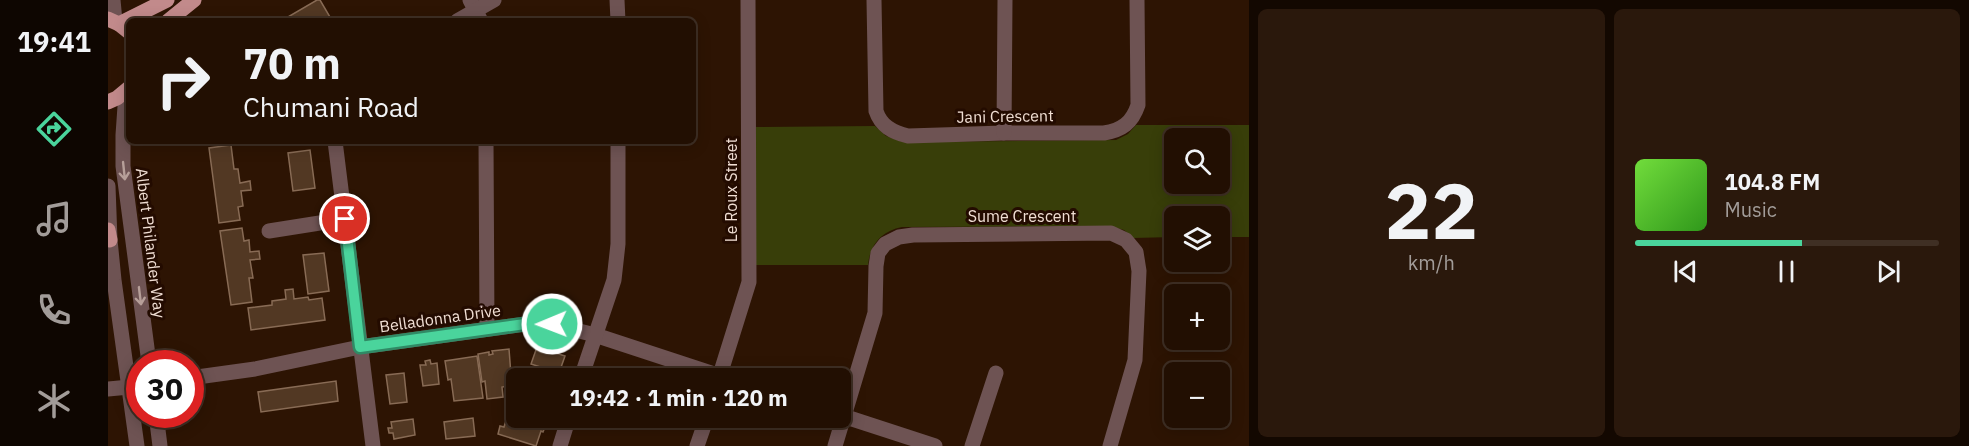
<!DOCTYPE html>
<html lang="en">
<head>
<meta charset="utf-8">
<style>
  body { margin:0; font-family:"IBM Plex Sans",sans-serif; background:#2a180c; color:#f1f3f6; height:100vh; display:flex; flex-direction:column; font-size:22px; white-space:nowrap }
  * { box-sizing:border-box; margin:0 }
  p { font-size:20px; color:#a29c99 }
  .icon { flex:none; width:33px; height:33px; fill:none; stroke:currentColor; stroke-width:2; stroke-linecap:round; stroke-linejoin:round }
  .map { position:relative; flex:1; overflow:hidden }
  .sheet { display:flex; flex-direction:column; gap:9px; padding:9px; background:#130801; width:720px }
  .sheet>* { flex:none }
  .guide { position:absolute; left:18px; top:18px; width:570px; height:126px; border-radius:9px; box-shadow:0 3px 15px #0003,0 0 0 2px #3f2f24; background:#220f02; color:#f1f3f6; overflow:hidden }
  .fabs { position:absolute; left:1056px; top:128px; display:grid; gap:12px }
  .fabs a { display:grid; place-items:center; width:66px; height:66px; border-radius:9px; background:#220f02; box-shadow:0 3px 15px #0003,0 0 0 2px #3f2f24; font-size:30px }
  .speed { position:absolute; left:18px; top:350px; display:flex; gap:12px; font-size:30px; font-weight:700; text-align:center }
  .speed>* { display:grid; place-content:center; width:78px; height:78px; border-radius:50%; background:#220f02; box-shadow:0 3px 15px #0003,0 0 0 2px #3f2f24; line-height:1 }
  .speed .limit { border:9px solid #d22; background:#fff; color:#111 }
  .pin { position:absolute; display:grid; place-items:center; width:51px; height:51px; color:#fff; margin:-26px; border:3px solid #fff; border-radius:50%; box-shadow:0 2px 6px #0007 }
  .me { position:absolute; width:66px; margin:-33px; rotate:269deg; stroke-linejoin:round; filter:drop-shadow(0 0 4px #0008) }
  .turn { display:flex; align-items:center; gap:21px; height:126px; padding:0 18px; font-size:27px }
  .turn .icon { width:78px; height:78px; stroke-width:2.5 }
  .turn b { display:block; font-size:42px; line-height:51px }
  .sheet .card { flex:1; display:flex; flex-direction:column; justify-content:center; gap:9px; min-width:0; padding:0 21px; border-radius:9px; background:#2a180c }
  .sheet .dial { align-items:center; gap:0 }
  .dial b { font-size:78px; line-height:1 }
  .song { display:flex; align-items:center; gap:18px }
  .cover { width:72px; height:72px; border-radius:9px; background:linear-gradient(135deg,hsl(100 70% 55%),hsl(110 70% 35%)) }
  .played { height:6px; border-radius:3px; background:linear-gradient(90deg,#4ad49c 55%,#3f2f24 55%) }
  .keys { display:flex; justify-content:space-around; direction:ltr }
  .sheet .tiles { flex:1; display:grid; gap:9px; grid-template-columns:repeat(2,1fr) }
  .trip { position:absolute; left:398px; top:368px; width:345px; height:60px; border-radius:9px; background:#220f02; box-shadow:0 3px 15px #0003,0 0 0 2px #3f2f24; font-weight:700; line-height:60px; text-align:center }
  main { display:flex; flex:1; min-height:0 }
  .dock { display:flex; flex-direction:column; width:108px; justify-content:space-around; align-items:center; background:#0e0601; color:#a29c99 }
  .dock .icon { width:42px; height:42px }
  .dock .current { color:#4ad49c }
  .dock b { font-size:27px; color:#f1f3f6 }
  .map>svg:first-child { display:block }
  .green { fill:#383e09; fill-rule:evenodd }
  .building { fill:#523823; stroke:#886b55; stroke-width:1.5 }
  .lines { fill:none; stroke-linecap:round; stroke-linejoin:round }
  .minor { stroke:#6e5353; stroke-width:15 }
  .major { stroke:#c28a8b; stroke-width:15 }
  .oneway { stroke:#b69f99 }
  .route-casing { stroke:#308a65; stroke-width:15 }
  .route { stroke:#4ad49c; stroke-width:10 }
  .labels { text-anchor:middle; stroke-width:6; stroke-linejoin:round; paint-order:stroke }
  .street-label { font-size:16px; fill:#f0ded3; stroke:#230b00 }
</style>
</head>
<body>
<main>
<nav class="dock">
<b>19:41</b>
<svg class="icon current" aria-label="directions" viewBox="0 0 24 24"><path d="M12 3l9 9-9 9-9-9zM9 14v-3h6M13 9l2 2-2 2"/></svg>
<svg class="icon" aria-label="music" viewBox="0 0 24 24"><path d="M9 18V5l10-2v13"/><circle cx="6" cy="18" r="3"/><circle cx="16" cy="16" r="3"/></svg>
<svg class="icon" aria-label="phone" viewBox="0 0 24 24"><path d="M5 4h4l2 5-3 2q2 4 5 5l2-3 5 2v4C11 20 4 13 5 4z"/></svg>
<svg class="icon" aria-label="climate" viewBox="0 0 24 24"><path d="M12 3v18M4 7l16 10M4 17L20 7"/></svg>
</nav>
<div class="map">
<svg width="1141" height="446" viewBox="0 0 1141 446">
  <rect width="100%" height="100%" fill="#2d1403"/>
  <path class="green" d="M 1028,125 L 1141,125 L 1141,237 L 1112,237 L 1112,216 L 1066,216 L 1066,237 L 1025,238 L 1016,230 L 1001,226 L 794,227 C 774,231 762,244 760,265 L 648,265 L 648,127 L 767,126 L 778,136 L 795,142 L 1008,140 L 1020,134 ZM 1066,138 L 1112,138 L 1112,183 L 1066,183 Z"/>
  <g class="building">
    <path d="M 209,0 L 212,0 L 222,17 L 216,21 L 173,21 Z"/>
    <path d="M 123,145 L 126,169 L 130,169 L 132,183 L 142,181 L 143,190 L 133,191 L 135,206 L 130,207 L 132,220 L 111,223 L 101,148 Z"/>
    <path d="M 202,150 L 207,188 L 185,191 L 180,153 Z"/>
    <path d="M 134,228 L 136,241 L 141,240 L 142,252 L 151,251 L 152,259 L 142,260 L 145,278 L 141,278 L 144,302 L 123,305 L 112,231 Z"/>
    <path d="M 216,253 L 221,291 L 200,294 L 195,255 Z"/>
    <path d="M 185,289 L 186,299 L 200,297 L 201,300 L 214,298 L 217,320 L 143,330 L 140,308 L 164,305 L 164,301 L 178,299 L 177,290 Z"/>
    <path d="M 429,347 L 457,356 L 451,373 L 423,364 Z"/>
    <path d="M 401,349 L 403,375 L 400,386 L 394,387 L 395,397 L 379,399 L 377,381 L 374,382 L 370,354 L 381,352 L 381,355 L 385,354 L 384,351 Z"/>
    <path d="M 369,356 L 375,398 L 346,401 L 343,379 L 340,380 L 337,361 Z"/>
    <path d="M 322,360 L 323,364 L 329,363 L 331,384 L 315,386 L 312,365 L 318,365 L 317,361 Z"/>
    <path d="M 407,369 L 436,378 L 408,378 L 408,387 L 402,385 Z"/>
    <path d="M 296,373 L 299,402 L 282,404 L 278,375 Z"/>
    <path d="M 228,381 L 230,401 L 153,412 L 150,392 Z"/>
    <path d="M 402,407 L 408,409 L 408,417 L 437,418 L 434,426 L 437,427 L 435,432 L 433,431 L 428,446 L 390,434 L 392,426 L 396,427 Z"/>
    <path d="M 365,418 L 367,436 L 338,439 L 336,422 Z"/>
    <path d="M 305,419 L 307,435 L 286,439 L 285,433 L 281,433 L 280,428 L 284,428 L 283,422 Z"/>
  </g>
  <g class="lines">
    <g class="minor">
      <path d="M 5,0 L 7,21"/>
      <path d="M 362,0 L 373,21"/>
      <path d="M 509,0 L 510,21"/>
      <path d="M 766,0 L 768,111 C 773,126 784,132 800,136 L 896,133 L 996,133 C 1014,130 1024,123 1030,105 L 1029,0"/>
      <path d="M 349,21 L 386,0"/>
      <path d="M 18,92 L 15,135 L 15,166 L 41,363"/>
      <path d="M 896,133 L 897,0"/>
      <path d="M 227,141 L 265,446"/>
      <path d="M 378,141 L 379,329"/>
      <path d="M 0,186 L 2,240 L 6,280 L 29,446"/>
      <path d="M 161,231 L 237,219"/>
      <path d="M 82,378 L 147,369 L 252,347 L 425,323 L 444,324 L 487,335 L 618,378"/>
      <path d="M 473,378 L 506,280 L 510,244 L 510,141"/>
      <path d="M 611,378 L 641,282 L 640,0"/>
      <path d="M 0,389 L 32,386"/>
      <path d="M 48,414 L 52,446"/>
      <path d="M 732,415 L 827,446"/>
      <path d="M 452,446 L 461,417"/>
      <path d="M 589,446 L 599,417"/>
      <path d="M 727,446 L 767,313 L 768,266 L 770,253 L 777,244 L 791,237 L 805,235 L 1003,233 L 1018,240 L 1028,252 L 1031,271 L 1027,360 L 1002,446"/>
      <path d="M 864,446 L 888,373"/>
    </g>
    <g class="major">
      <path d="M 0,19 L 11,24 L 21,32"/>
      <path d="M 60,21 L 86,0"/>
      <path d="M 11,24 L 59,0"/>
      <path d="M 0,102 L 9,98 L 21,88"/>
      <path d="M 0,230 L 2,240"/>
    </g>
  </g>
  <defs><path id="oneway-shaft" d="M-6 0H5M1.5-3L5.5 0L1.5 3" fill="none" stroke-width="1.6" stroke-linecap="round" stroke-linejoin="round" transform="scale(1.5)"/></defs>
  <g class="oneway">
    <use href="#oneway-shaft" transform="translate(16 171) rotate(84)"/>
    <use href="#oneway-shaft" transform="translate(32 296) rotate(83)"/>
  </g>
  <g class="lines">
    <defs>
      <path id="route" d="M 237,219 L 252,347 L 424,323 L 444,324"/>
    </defs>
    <use href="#route" class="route-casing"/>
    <use href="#route" class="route"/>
  </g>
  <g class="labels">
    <g class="street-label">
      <text transform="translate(897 116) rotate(-1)" y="6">Jani Crescent</text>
      <text transform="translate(623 190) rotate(-90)" y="6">Le Roux Street</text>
      <text x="914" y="222">Sume Crescent</text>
      <text transform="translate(43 243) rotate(83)" y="6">Albert Philander Way</text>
      <text transform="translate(332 318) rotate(-8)" y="6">Belladonna Drive</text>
    </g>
  </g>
</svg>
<div class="fabs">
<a><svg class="icon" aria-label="search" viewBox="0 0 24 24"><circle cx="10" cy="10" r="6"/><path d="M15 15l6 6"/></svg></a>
<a><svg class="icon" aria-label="layers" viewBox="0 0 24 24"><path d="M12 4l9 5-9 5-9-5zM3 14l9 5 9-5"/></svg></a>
<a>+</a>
<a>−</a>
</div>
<div class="speed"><div class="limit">30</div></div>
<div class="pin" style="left:237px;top:219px;background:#d93025"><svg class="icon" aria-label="arrive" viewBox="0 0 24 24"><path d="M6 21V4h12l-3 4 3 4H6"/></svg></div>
<svg class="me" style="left:444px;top:324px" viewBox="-20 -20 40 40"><circle r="17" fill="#4ad49c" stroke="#fff" stroke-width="3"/><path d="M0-11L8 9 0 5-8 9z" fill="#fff"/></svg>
<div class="trip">19:42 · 1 min · 120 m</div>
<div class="guide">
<div class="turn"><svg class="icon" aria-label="right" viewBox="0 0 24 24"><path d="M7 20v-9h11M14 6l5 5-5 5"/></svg><div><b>70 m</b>Chumani Road</div></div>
</div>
</div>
<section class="sheet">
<div class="tiles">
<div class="card dial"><b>22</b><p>km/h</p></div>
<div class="card">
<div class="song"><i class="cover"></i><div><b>104.8 FM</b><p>Music</p></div></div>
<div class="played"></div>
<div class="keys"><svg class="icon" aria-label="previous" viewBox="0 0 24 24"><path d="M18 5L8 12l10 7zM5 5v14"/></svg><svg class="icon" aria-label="pause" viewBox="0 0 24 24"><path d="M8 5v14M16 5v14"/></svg><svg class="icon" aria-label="next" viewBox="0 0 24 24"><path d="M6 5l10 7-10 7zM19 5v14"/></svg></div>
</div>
</div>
</section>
</main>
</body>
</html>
